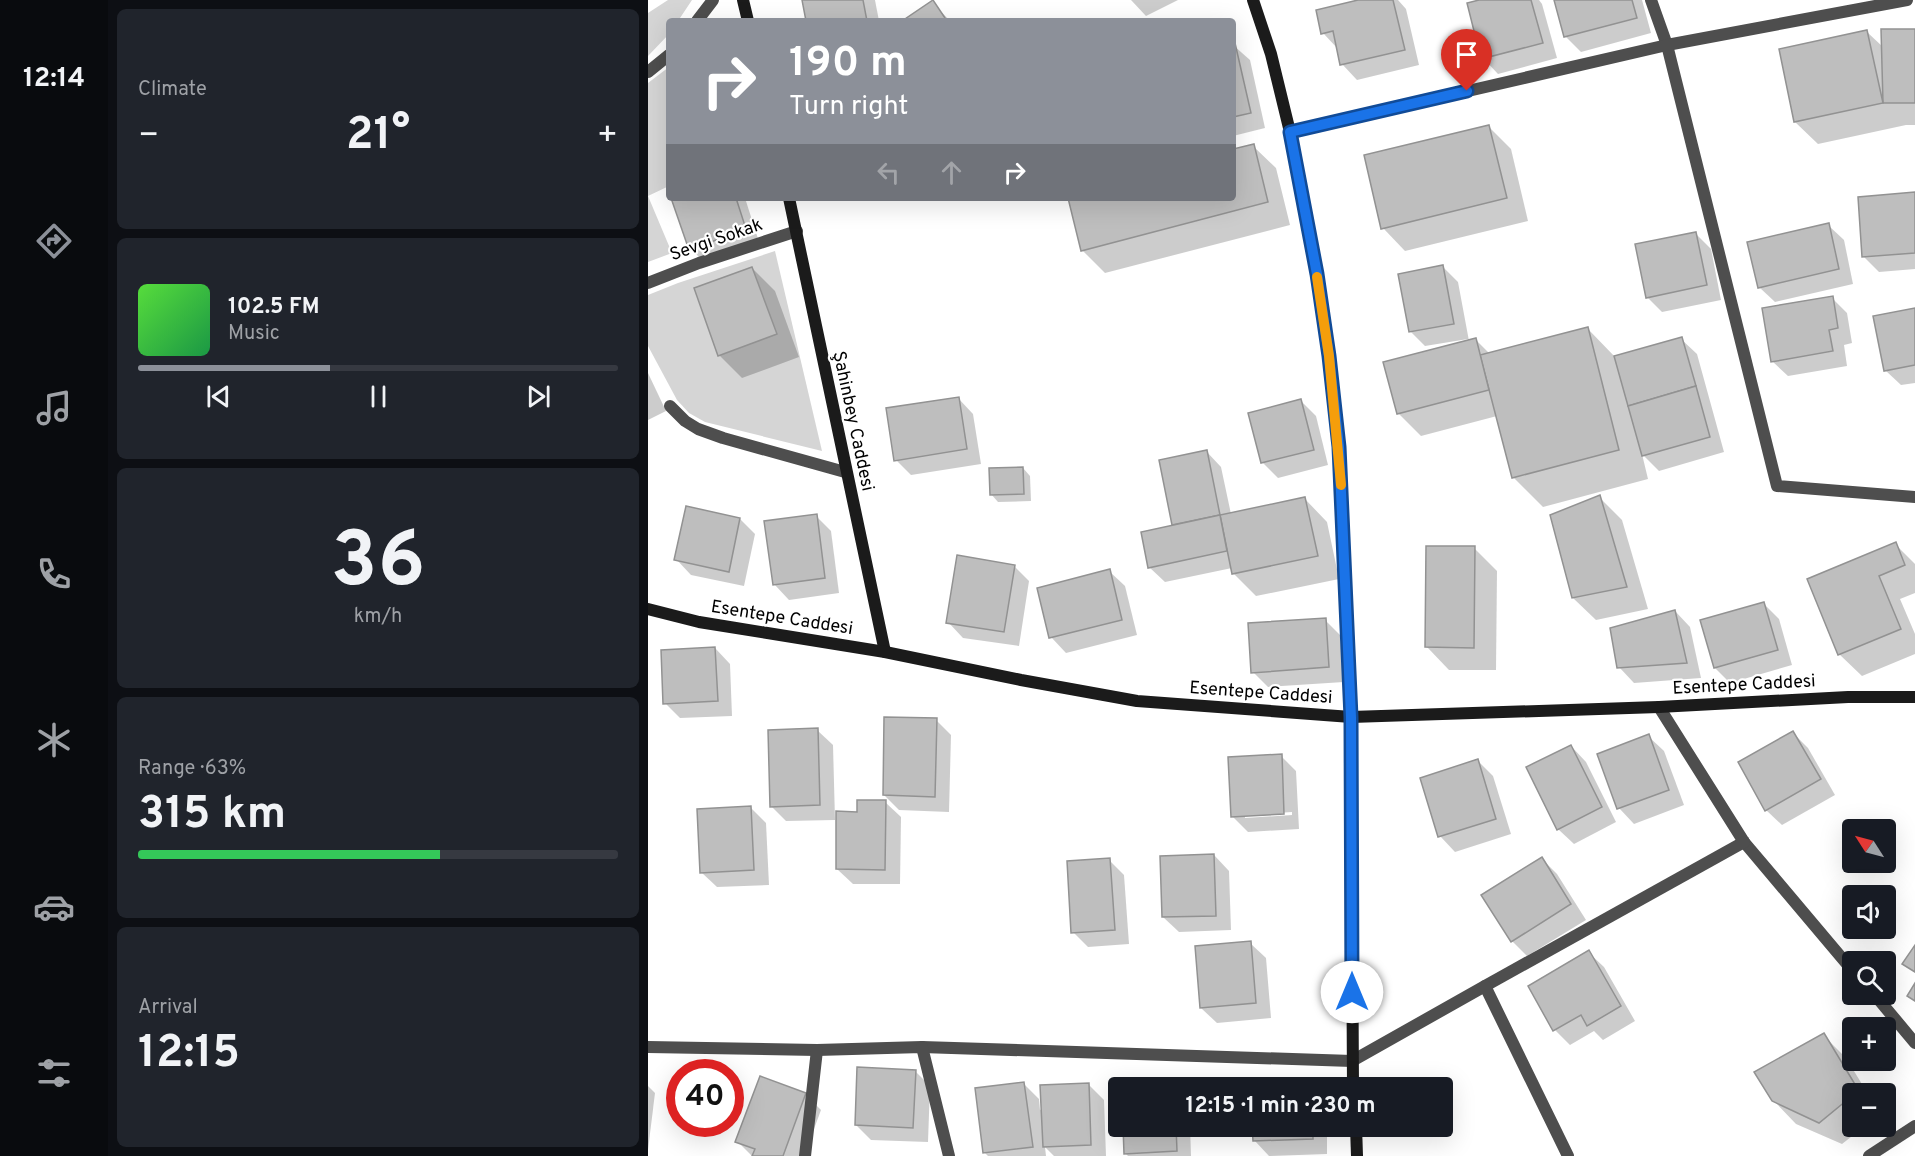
<!DOCTYPE html>
<html lang="en">
<head>
<meta charset="utf-8">
<style>
  body { margin:0; font-family:Overpass,sans-serif; background:#20242c; color:#f1f3f6; height:100vh; display:flex; flex-direction:column; font-size:22px; white-space:nowrap }
  * { box-sizing:border-box; margin:0 }
  p { font-size:20px; color:#9ea1a6 }
  .icon { flex:none; width:33px; height:33px; fill:none; stroke:currentColor; stroke-width:2; stroke-linecap:round; stroke-linejoin:round }
  .map { position:relative; flex:1; overflow:hidden }
  .drawer { display:flex; flex-direction:column; gap:9px; padding:9px; background:#0d0f14; width:540px }
  .drawer>* { flex:none }
  .banner { position:absolute; left:18px; top:18px; width:570px; height:183px; border-radius:6px; box-shadow:0 6px 24px #0002; background:#8c9099; color:#fff; overflow:hidden }
  .needle { width:39px; rotate:306deg }
  .controls { position:absolute; left:1194px; top:819px; display:grid; gap:12px }
  .controls a { display:grid; place-items:center; width:54px; height:54px; border-radius:6px; background:#171b24; box-shadow:0 6px 24px #0002; font-size:30px }
  .speed { position:absolute; left:18px; top:1059px; display:flex; gap:12px; font-size:30px; font-weight:700; text-align:center }
  .speed>* { display:grid; place-content:center; width:78px; height:78px; border-radius:50%; background:#171b24; box-shadow:0 6px 24px #0002; line-height:1 }
  .speed .limit { border:9px solid #d22; background:#fff; color:#111 }
  .pin { position:absolute; display:grid; place-items:center; width:51px; height:51px; color:#fff; margin:-62px -26px; border-radius:50% 50% 50% 0; rotate:-45deg; box-shadow:0 0 6px #0007 }
  .pin .icon { rotate:45deg }
  .me { position:absolute; width:66px; margin:-33px; rotate:0deg; stroke-linejoin:round; filter:drop-shadow(0 0 4px #0008) }
  .turn { display:flex; align-items:center; gap:21px; height:126px; padding:0 24px; font-size:27px }
  .turn .icon { width:78px; height:78px; stroke-width:2.5 }
  .turn b { display:block; font-size:42px; line-height:51px }
  .lanes { display:flex; align-items:center; height:57px; padding:0 24px; background:#0003; justify-content:center; gap:30px; direction:ltr }
  .lanes .off { opacity:.35 }
  .big { font-size:45px; font-weight:700; line-height:1.1 }
  .drawer .card { flex:1; display:flex; flex-direction:column; justify-content:center; gap:9px; min-width:0; padding:0 21px; border-radius:9px; background:#20242c }
  .drawer .dial { align-items:center; gap:0 }
  .dial b { font-size:78px; line-height:1 }
  .song { display:flex; align-items:center; gap:18px }
  .cover { width:72px; height:72px; border-radius:9px; background:linear-gradient(135deg,hsl(110 70% 55%),hsl(140 70% 35%)) }
  .played { height:6px; border-radius:3px; background:linear-gradient(90deg,#8c9099 40%,#363941 40%) }
  .keys { display:flex; justify-content:space-around; direction:ltr }
  .heat { display:flex; justify-content:space-between; align-items:center; font-size:33px; direction:ltr }
  .charge { height:9px; border-radius:4px; background:linear-gradient(90deg,#34c759 63%,#363941 0) }
  .trip { position:absolute; left:460px; top:1077px; width:345px; height:60px; border-radius:6px; background:#171b24; box-shadow:0 6px 24px #0002; font-weight:700; line-height:60px; text-align:center }
  main { display:flex; flex:1; min-height:0 }
  .dock { display:flex; flex-direction:column; width:108px; justify-content:space-around; align-items:center; background:#090b0e; color:#9ea1a6 }
  .dock .icon { width:42px; height:42px }
  .dock .active { color:#8c9099 }
  .dock b { font-size:27px; color:#f1f3f6 }
  .map>svg:first-child { display:block }
  .green { fill:#d5d5d5 }
  .shadow { fill:#0003; fill-rule:evenodd }
  .building { fill:#bebebe; stroke:#929292; stroke-width:1.5 }
  .lines { fill:none; stroke-linecap:round; stroke-linejoin:round }
  .lane { stroke:#4e4e4e; stroke-width:12 }
  .street { stroke:#4e4e4e; stroke-width:12 }
  .secondary { stroke:#1b1b1b; stroke-width:12 }
  .route-casing { stroke:#114b97; stroke-width:15 }
  .route { stroke:#1a73e8; stroke-width:10 }
  .slow { stroke:#f59e0b; stroke-width:10 }
  .labels { text-anchor:middle; stroke-width:4.5; stroke-linejoin:round; paint-order:stroke }
  .street-label { font-size:18px; fill:#000; stroke:#fff }
</style>
</head>
<body>
<main>
<nav class="dock">
<b>12:14</b>
<svg class="icon active" aria-label="directions" viewBox="0 0 24 24"><path d="M12 3l9 9-9 9-9-9zM9 14v-3h6M13 9l2 2-2 2"/></svg>
<svg class="icon" aria-label="music" viewBox="0 0 24 24"><path d="M9 18V5l10-2v13"/><circle cx="6" cy="18" r="3"/><circle cx="16" cy="16" r="3"/></svg>
<svg class="icon" aria-label="phone" viewBox="0 0 24 24"><path d="M5 4h4l2 5-3 2q2 4 5 5l2-3 5 2v4C11 20 4 13 5 4z"/></svg>
<svg class="icon" aria-label="climate" viewBox="0 0 24 24"><path d="M12 3v18M4 7l16 10M4 17L20 7"/></svg>
<svg class="icon" aria-label="car" viewBox="0 0 24 24"><path d="M5 17H2v-5l4-1 3-4h7l3 4 3 1v5h-3M9 17h6M6 11h13"/><circle cx="7" cy="17" r="2"/><circle cx="17" cy="17" r="2"/></svg>
<svg class="icon" aria-label="filters" viewBox="0 0 24 24"><path d="M4 7h16M4 17h16"/><circle cx="9" cy="7" r="2"/><circle cx="15" cy="17" r="2"/></svg>
</nav>
<section class="drawer">
<div class="card"><p>Climate</p>
<div class="heat"><a>−</a><b class="big">21°</b><a>+</a></div>
</div>
<div class="card">
<div class="song"><i class="cover"></i><div><b>102.5 FM</b><p>Music</p></div></div>
<div class="played"></div>
<div class="keys"><svg class="icon" aria-label="previous" viewBox="0 0 24 24"><path d="M18 5L8 12l10 7zM5 5v14"/></svg><svg class="icon" aria-label="pause" viewBox="0 0 24 24"><path d="M8 5v14M16 5v14"/></svg><svg class="icon" aria-label="next" viewBox="0 0 24 24"><path d="M6 5l10 7-10 7zM19 5v14"/></svg></div>
</div>
<div class="card dial"><b>36</b><p>km/h</p></div>
<div class="card"><p>Range · 63%</p><b class="big">315 km</b><div class="charge"></div></div>
<div class="card"><p>Arrival</p><b class="big">12:15</b></div>
</section>
<div class="map">
<svg width="1267" height="1156" viewBox="0 0 1267 1156">
  <rect width="100%" height="100%" fill="#fff"/>
  <g class="green">
    <path d="M 20,0 L 44,0 L 30,21 L 21,21 L 21,34 L 0,56 L 0,13 Z"/>
    <path d="M 21,67 L 21,186 L 0,196 L 24,253 L 0,262 L 0,83 Z"/>
    <path d="M 127,251 L 174,451 L 57,422 L 41,413 L 29,400 L 0,346 L 0,295 L 30,283 Z"/>
  </g>
  <g class="shadow">
    <path d="M 155,0 L 227,0 L 231,21 L 159,21 Z"/>
    <path d="M 483,0 L 530,0 L 498,16 Z"/>
    <path d="M 716,0 L 750,0 L 758,9 L 771,65 L 709,80 L 694,64 L 690,49 L 675,33 Z"/>
    <path d="M 837,0 L 891,0 L 894,4 L 909,58 L 850,74 L 835,58 Z"/>
    <path d="M 908,0 L 994,0 L 1003,33 L 933,52 L 917,36 Z"/>
    <path d="M 284,2 L 302,21 L 256,21 Z"/>
    <path d="M 1234,31 L 1267,31 L 1267,125 L 1258,125 L 1170,144 L 1147,122 L 1219,32 L 1235,47 Z"/>
    <path d="M 585,45 L 602,60 L 617,128 L 585,136 Z"/>
    <path d="M 840,126 L 863,149 L 880,221 L 757,251 L 735,228 Z"/>
    <path d="M 605,146 L 628,168 L 642,225 L 457,273 L 434,250 L 421,198 L 585,198 L 585,151 Z"/>
    <path d="M 1267,194 L 1267,269 L 1231,272 L 1215,256 L 1212,198 Z"/>
    <path d="M 25,198 L 97,198 L 112,245 L 58,264 L 43,249 Z"/>
    <path d="M 1180,225 L 1196,240 L 1205,284 L 1127,302 L 1111,287 Z"/>
    <path d="M 1047,233 L 1063,249 L 1073,300 L 1014,312 L 999,297 Z"/>
    <path d="M 795,267 L 810,282 L 821,341 L 827,339 L 842,354 L 940,329 L 968,358 L 1033,339 L 1049,354 L 1076,452 L 1011,471 L 994,454 L 1000,479 L 895,507 L 865,477 L 849,416 L 773,436 L 750,413 L 820,341 L 820,339 L 777,346 L 762,331 Z"/>
    <path d="M 104,268 L 127,291 L 151,357 L 94,378 L 71,355 Z"/>
    <path d="M 1184,298 L 1199,313 L 1204,343 L 1196,345 L 1199,366 L 1140,376 L 1124,361 Z"/>
    <path d="M 1267,310 L 1267,383 L 1253,385 L 1237,370 L 1227,317 Z"/>
    <path d="M 0,373 L 18,411 L 0,420 Z"/>
    <path d="M 310,398 L 325,414 L 333,464 L 263,475 L 248,460 Z"/>
    <path d="M 653,401 L 668,416 L 680,465 L 630,478 L 615,463 L 602,414 Z"/>
    <path d="M 558,451 L 573,467 L 583,514 L 657,499 L 679,522 L 691,579 L 608,596 L 585,573 L 584,568 L 517,582 L 501,567 L 526,526 L 513,461 Z"/>
    <path d="M 375,468 L 382,476 L 383,501 L 350,502 L 343,494 Z"/>
    <path d="M 951,497 L 974,520 L 1000,609 L 948,620 L 925,598 Z"/>
    <path d="M 168,516 L 183,531 L 191,593 L 141,600 L 126,584 Z"/>
    <path d="M 92,519 L 107,534 L 96,586 L 43,575 L 28,559 Z"/>
    <path d="M 1247,544 L 1267,564 L 1267,593 L 1252,599 L 1267,634 L 1267,654 L 1214,676 L 1191,654 Z"/>
    <path d="M 826,548 L 849,571 L 848,670 L 801,670 L 779,647 Z"/>
    <path d="M 366,566 L 381,581 L 371,646 L 315,638 L 300,622 Z"/>
    <path d="M 461,571 L 477,586 L 489,635 L 418,653 L 403,637 Z"/>
    <path d="M 1116,604 L 1131,619 L 1144,665 L 1082,683 L 1067,668 Z"/>
    <path d="M 1027,611 L 1042,627 L 1053,678 L 986,683 L 971,667 Z"/>
    <path d="M 677,620 L 692,635 L 696,682 L 620,687 L 605,672 Z"/>
    <path d="M 67,648 L 82,664 L 84,716 L 32,718 L 17,703 Z"/>
    <path d="M 288,720 L 303,735 L 301,812 L 251,810 L 236,795 Z"/>
    <path d="M 169,730 L 185,745 L 187,820 L 138,821 L 123,806 Z"/>
    <path d="M 1145,733 L 1160,748 L 1187,795 L 1134,825 L 1118,810 Z"/>
    <path d="M 1000,736 L 1016,751 L 1036,805 L 986,824 L 971,808 Z"/>
    <path d="M 923,746 L 938,762 L 968,822 L 926,844 L 910,829 Z"/>
    <path d="M 633,756 L 648,771 L 651,829 L 600,832 L 584,816 ZM 644,812 L 644,815 L 597,818 L 597,815 Z"/>
    <path d="M 830,761 L 845,776 L 863,834 L 807,852 L 792,836 Z"/>
    <path d="M 237,802 L 253,817 L 252,884 L 205,884 L 189,869 L 211,813 Z"/>
    <path d="M 103,808 L 118,823 L 121,885 L 69,887 L 53,872 Z"/>
    <path d="M 566,855 L 581,871 L 583,930 L 531,932 L 515,917 Z"/>
    <path d="M 894,859 L 909,874 L 938,920 L 879,956 L 864,941 Z"/>
    <path d="M 461,860 L 476,875 L 481,944 L 440,947 L 425,932 Z"/>
    <path d="M 602,943 L 618,958 L 623,1018 L 569,1023 L 553,1008 Z"/>
    <path d="M 940,952 L 956,967 L 987,1021 L 955,1040 L 946,1031 L 922,1045 L 907,1030 L 882,986 Z"/>
    <path d="M 1175,1035 L 1198,1058 L 1220,1094 L 1204,1094 L 1204,1126 L 1217,1126 L 1194,1144 L 1148,1124 L 1125,1100 Z"/>
    <path d="M 267,1071 L 282,1086 L 280,1142 L 223,1140 L 208,1125 Z"/>
    <path d="M 113,1078 L 158,1095 L 173,1110 L 156,1156 L 104,1156 L 89,1141 Z"/>
    <path d="M 376,1084 L 391,1099 L 392,1110 L 440,1084 L 456,1100 L 458,1156 L 406,1156 L 397,1147 L 398,1156 L 340,1156 L 337,1153 Z"/>
    <path d="M 0,1086 L 7,1093 L 0,1150 Z"/>
    <path d="M 476,1126 L 542,1126 L 543,1156 L 480,1156 L 478,1154 Z"/>
    <path d="M 606,1126 L 679,1126 L 679,1154 L 621,1156 L 606,1140 Z"/>
  </g>
  <g class="building">
    <path d="M 154,0 L 215,0 L 219,21 L 158,21 Z"/>
    <path d="M 285,0 L 299,21 L 254,21 Z"/>
    <path d="M 710,0 L 745,0 L 757,50 L 692,65 L 685,31 L 673,34 L 668,10 Z"/>
    <path d="M 831,0 L 883,0 L 895,43 L 833,59 L 819,3 Z"/>
    <path d="M 906,0 L 984,0 L 989,18 L 916,37 Z"/>
    <path d="M 1233,29 L 1267,29 L 1267,103 L 1235,103 Z"/>
    <path d="M 1219,30 L 1235,103 L 1146,122 L 1131,49 Z"/>
    <path d="M 587,43 L 603,113 L 585,117 L 585,44 Z"/>
    <path d="M 841,125 L 859,198 L 733,229 L 716,155 Z"/>
    <path d="M 606,144 L 620,202 L 433,251 L 420,198 L 585,198 L 585,149 Z"/>
    <path d="M 1267,192 L 1267,253 L 1214,257 L 1210,197 Z"/>
    <path d="M 23,198 L 88,198 L 98,229 L 41,250 Z"/>
    <path d="M 1181,223 L 1191,269 L 1110,288 L 1099,242 Z"/>
    <path d="M 1048,232 L 1059,285 L 998,298 L 987,244 Z"/>
    <path d="M 795,265 L 806,324 L 761,332 L 750,274 Z"/>
    <path d="M 104,267 L 129,334 L 70,356 L 46,288 Z"/>
    <path d="M 1185,296 L 1190,328 L 1181,330 L 1185,351 L 1123,362 L 1114,308 Z"/>
    <path d="M 1267,308 L 1267,365 L 1236,371 L 1225,316 Z"/>
    <path d="M 940,327 L 971,450 L 864,478 L 832,355 Z"/>
    <path d="M 1034,337 L 1048,386 L 980,406 L 966,356 Z"/>
    <path d="M 828,338 L 841,390 L 749,414 L 735,362 Z"/>
    <path d="M 1048,386 L 1062,437 L 994,456 L 980,406 Z"/>
    <path d="M 311,397 L 319,449 L 246,461 L 238,408 Z"/>
    <path d="M 653,399 L 666,450 L 613,463 L 600,413 Z"/>
    <path d="M 559,450 L 572,515 L 524,525 L 511,460 Z"/>
    <path d="M 375,467 L 376,494 L 342,495 L 341,468 Z"/>
    <path d="M 952,495 L 979,587 L 924,598 L 902,515 Z"/>
    <path d="M 657,497 L 670,556 L 584,574 L 572,515 Z"/>
    <path d="M 38,506 L 92,518 L 81,572 L 26,560 Z"/>
    <path d="M 169,514 L 177,578 L 125,585 L 116,521 Z"/>
    <path d="M 572,515 L 579,551 L 500,568 L 493,532 Z"/>
    <path d="M 1248,542 L 1257,565 L 1231,576 L 1253,629 L 1190,655 L 1159,579 Z"/>
    <path d="M 778,546 L 827,546 L 826,648 L 777,647 Z"/>
    <path d="M 309,555 L 367,565 L 356,632 L 298,623 Z"/>
    <path d="M 462,569 L 474,620 L 401,638 L 389,588 Z"/>
    <path d="M 1116,602 L 1130,650 L 1066,668 L 1052,620 Z"/>
    <path d="M 1027,610 L 1039,663 L 969,668 L 962,628 Z"/>
    <path d="M 678,618 L 681,667 L 603,673 L 600,623 Z"/>
    <path d="M 67,647 L 70,701 L 15,704 L 13,650 Z"/>
    <path d="M 236,717 L 289,718 L 287,797 L 235,795 Z"/>
    <path d="M 170,728 L 172,805 L 122,807 L 120,730 Z"/>
    <path d="M 1145,731 L 1173,779 L 1117,811 L 1090,762 Z"/>
    <path d="M 1001,734 L 1021,790 L 969,809 L 949,754 Z"/>
    <path d="M 923,745 L 954,807 L 909,830 L 878,767 Z"/>
    <path d="M 634,754 L 636,814 L 583,817 L 580,757 Z"/>
    <path d="M 830,759 L 848,819 L 790,837 L 772,778 Z"/>
    <path d="M 209,800 L 238,800 L 237,870 L 188,869 L 188,811 L 209,812 Z"/>
    <path d="M 103,806 L 106,870 L 52,873 L 49,809 Z"/>
    <path d="M 566,854 L 568,916 L 514,917 L 512,856 Z"/>
    <path d="M 894,857 L 923,904 L 863,942 L 833,895 Z"/>
    <path d="M 462,858 L 467,930 L 423,933 L 419,861 Z"/>
    <path d="M 603,941 L 608,1003 L 552,1008 L 547,946 Z"/>
    <path d="M 1267,945 L 1267,972 L 1254,964 Z"/>
    <path d="M 941,950 L 973,1006 L 939,1026 L 933,1015 L 905,1031 L 880,986 Z"/>
    <path d="M 1267,983 L 1267,1001 L 1259,996 Z"/>
    <path d="M 1176,1033 L 1211,1091 L 1204,1094 L 1204,1096 L 1171,1123 L 1124,1101 L 1106,1072 Z"/>
    <path d="M 209,1067 L 268,1070 L 265,1128 L 207,1125 Z"/>
    <path d="M 112,1076 L 158,1093 L 135,1156 L 104,1156 L 107,1149 L 87,1142 Z"/>
    <path d="M 376,1082 L 385,1147 L 335,1153 L 327,1088 Z"/>
    <path d="M 441,1083 L 443,1145 L 395,1147 L 392,1085 Z"/>
    <path d="M 526,1085 L 526,1088 L 473,1088 L 473,1087 Z"/>
    <path d="M 664,1085 L 664,1088 L 604,1088 L 604,1086 Z"/>
    <path d="M 475,1126 L 528,1126 L 529,1151 L 476,1154 Z"/>
    <path d="M 604,1126 L 665,1126 L 665,1139 L 605,1141 Z"/>
  </g>
  <g class="lines">
    <g class="lane">
      <path d="M 49,21 L 65,0"/>
      <path d="M 0,72 L 21,55"/>
      <path d="M 22,406 L 37,421 L 50,429 L 75,438 L 197,472"/>
    </g>
    <g class="street">
      <path d="M 1003,0 L 1019,45 L 1129,486 L 1267,497"/>
      <path d="M 642,132 L 1019,45 L 1259,0"/>
      <path d="M 0,283 L 51,263 L 149,231"/>
      <path d="M 1011,707 L 1096,842 L 1204,970"/>
      <path d="M 837,986 L 1096,842"/>
      <path d="M 1226,994 L 1267,1043"/>
      <path d="M 0,1047 L 169,1050 L 274,1047 L 704,1061 L 837,986 L 920,1156"/>
      <path d="M 274,1047 L 301,1156"/>
      <path d="M 157,1156 L 169,1050"/>
      <path d="M 1221,1156 L 1267,1126"/>
    </g>
    <g class="secondary">
      <path d="M 95,0 L 100,21"/>
      <path d="M 605,0 L 623,54 L 642,132 L 669,275 L 681,356 L 691,447 L 703,717 L 705,1088"/>
      <path d="M 141,198 L 237,652"/>
      <path d="M 0,609 L 51,622 L 237,652 L 373,680 L 489,701 L 703,717 L 1011,707 L 1200,697 L 1267,697"/>
      <path d="M 708,1126 L 709,1156"/>
    </g>
  </g>
  <g class="lines">
    <defs>
      <path id="route" d="M 704,992 L 703,717 L 691,447 L 681,356 L 669,274 L 642,132 L 819,91"/>
    </defs>
    <use href="#route" class="route-casing"/>
    <use href="#route" class="route"/>
    <path class="slow" d="M 669,277 L 681,356 L 693,485"/>
  </g>
  <g class="labels">
    <g class="street-label">
      <text transform="translate(68 239) rotate(-19)" y="6">Sevgi Sokak</text>
      <text transform="translate(206 421) rotate(78)" y="6">Şahinbey Caddesi</text>
      <text transform="translate(134 617) rotate(9)" y="6">Esentepe Caddesi</text>
      <text transform="translate(1096 684) rotate(-3)" y="6">Esentepe Caddesi</text>
      <text transform="translate(613 692) rotate(4)" y="6">Esentepe Caddesi</text>
    </g>
  </g>
</svg>
<div class="controls">
<a><svg class="needle" viewBox="-14 -14 28 28"><path d="M0-13l5 13h-10z" fill="#e53935"/><path d="M0 13l5-13h-10z" fill="#9ea1a6"/></svg></a>
<a><svg class="icon" aria-label="sound" viewBox="0 0 24 24"><path d="M4 9h4l5-4v14l-5-4H4zM17 9q2 3 0 6"/></svg></a>
<a><svg class="icon" aria-label="search" viewBox="0 0 24 24"><circle cx="10" cy="10" r="6"/><path d="M15 15l6 6"/></svg></a>
<a>+</a>
<a>−</a>
</div>
<div class="speed"><div class="limit">40</div></div>
<div class="pin" style="left:819px;top:91px;background:#d93025"><svg class="icon" aria-label="arrive" viewBox="0 0 24 24"><path d="M6 21V4h12l-3 4 3 4H6"/></svg></div>
<svg class="me" style="left:704px;top:992px" viewBox="-20 -20 40 40"><circle r="19" fill="#fff"/><path d="M0-13L10 11 0 6-10 11z" fill="#1a73e8"/></svg>
<div class="trip">12:15 · 1 min · 230 m</div>
<div class="banner">
<div class="turn"><svg class="icon" aria-label="right" viewBox="0 0 24 24"><path d="M7 20v-9h11M14 6l5 5-5 5"/></svg><div><b>190 m</b>Turn right</div></div>
<div class="lanes"><svg class="icon off" aria-label="left" viewBox="0 0 24 24"><path d="M17 20v-9H6M10 6l-5 5 5 5"/></svg><svg class="icon off" aria-label="ahead" viewBox="0 0 24 24"><path d="M12 20V5M6 11l6-6 6 6"/></svg><svg class="icon" aria-label="right" viewBox="0 0 24 24"><path d="M7 20v-9h11M14 6l5 5-5 5"/></svg></div>
</div>
</div>
</main>
</body>
</html>
